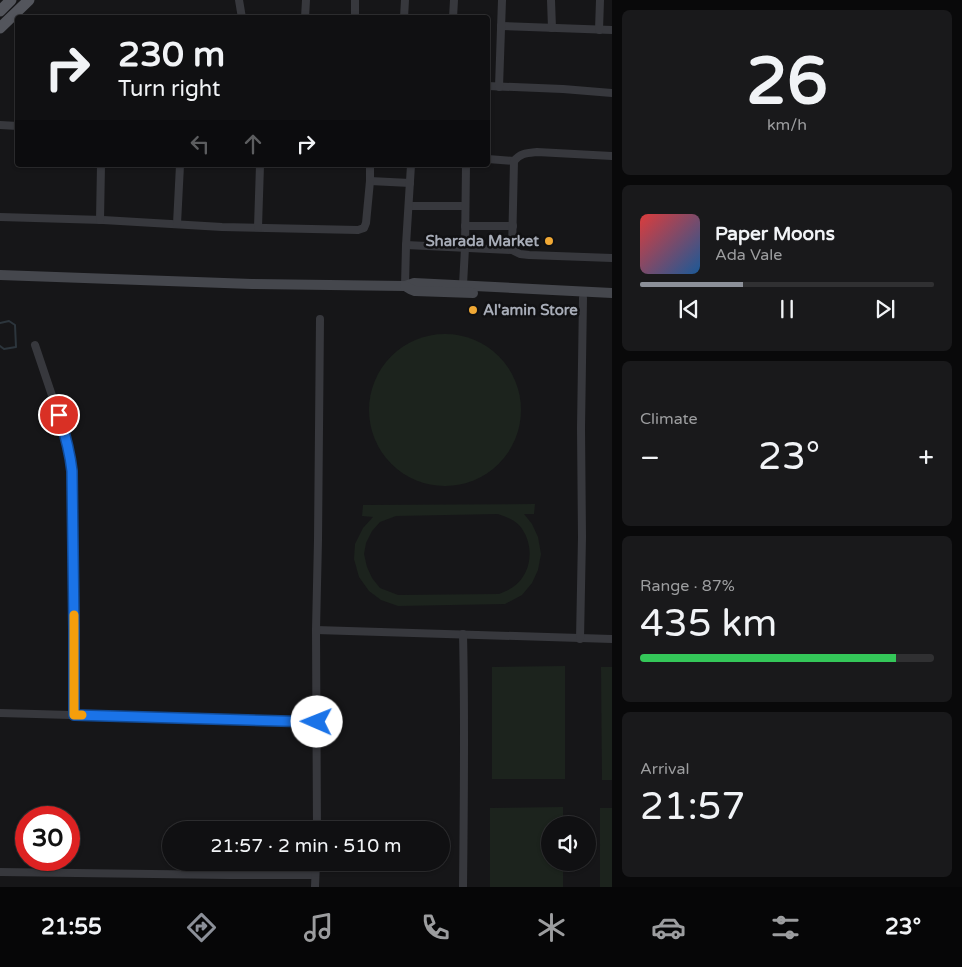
<!DOCTYPE html>
<html lang="en">
<head>
<meta charset="utf-8">
<style>
  body { margin:0; font-family:"Varela Round",sans-serif; background:#19191b; color:#f1f3f6; height:100vh; display:flex; flex-direction:column; font-size:19px; white-space:nowrap }
  * { box-sizing:border-box; margin:0 }
  p { font-size:16px; color:#9c9d9f }
  .icon { flex:none; width:28px; height:28px; fill:none; stroke:currentColor; stroke-width:2; stroke-linecap:round; stroke-linejoin:round }
  .map { position:relative; flex:1; overflow:hidden }
  .side { display:flex; flex-direction:column; gap:10px; padding:10px; background:#09090a; width:350px }
  .side>* { flex:none }
  .top-card { position:absolute; left:15px; top:15px; width:475px; height:152px; border-radius:5px; box-shadow:0 1px 4px #0004,0 0 0 1px #303032; background:#101012; color:#f1f3f6; overflow:hidden }
  .fabs { position:absolute; left:541px; top:816px; display:grid; gap:10px }
  .fabs a { display:grid; place-items:center; width:55px; height:55px; border-radius:50%; background:#101012; box-shadow:0 1px 4px #0004,0 0 0 1px #303032; font-size:25px }
  .speed { position:absolute; left:15px; top:806px; display:flex; gap:10px; font-size:25px; font-weight:700; text-align:center }
  .speed>* { display:grid; place-content:center; width:65px; height:65px; border-radius:50%; background:#101012; box-shadow:0 1px 4px #0004,0 0 0 1px #303032; line-height:1 }
  .speed .limit { border:8px solid #d22; background:#fff; color:#111 }
  .pin { position:absolute; display:grid; place-items:center; width:42px; height:42px; color:#fff; margin:-21px; border:2px solid #fff; border-radius:50%; box-shadow:0 1px 5px #0007 }
  .me { position:absolute; width:55px; margin:-28px; rotate:271deg; stroke-linejoin:round; filter:drop-shadow(0 0 4px #0008) }
  .turn { display:flex; align-items:center; gap:18px; height:105px; padding:0 20px; font-size:22px }
  .turn .icon { width:65px; height:65px; stroke-width:2.5 }
  .turn b { display:block; font-size:35px; line-height:42px }
  .lanes { display:flex; align-items:center; height:48px; padding:0 20px; background:#0003; justify-content:center; gap:25px; direction:ltr }
  .lanes .off { opacity:.35 }
  .big { font-size:38px; font-weight:600; line-height:1.1 }
  .side .tile { flex:1; display:flex; flex-direction:column; justify-content:center; gap:8px; min-width:0; padding:0 18px; border-radius:8px; background:#19191b }
  .side .dial { align-items:center; gap:0 }
  .dial b { font-size:65px; line-height:1 }
  .song { display:flex; align-items:center; gap:15px }
  .cover { width:60px; height:60px; border-radius:8px; background:linear-gradient(135deg,hsl(0 70% 55%),hsl(210 70% 35%)) }
  .played { height:5px; border-radius:2px; background:linear-gradient(90deg,#8c9099 35%,#303032 35%) }
  .keys { display:flex; justify-content:space-around; direction:ltr }
  .heat { display:flex; justify-content:space-between; align-items:center; font-size:28px; direction:ltr }
  .charge { height:8px; border-radius:4px; background:linear-gradient(90deg,#34c759 87%,#303032 0) }
  .trip { position:absolute; left:162px; top:821px; width:288px; height:50px; border-radius:25px; background:#101012; box-shadow:0 1px 4px #0004,0 0 0 1px #303032; font-weight:600; line-height:50px; text-align:center }
  .tabs { display:flex; height:80px; justify-content:space-around; align-items:center; background:#060607; color:#9c9d9f }
  .tabs .icon { width:35px; height:35px }
  .tabs .active { color:#8c9099 }
  .tabs b { font-size:22px; color:#f1f3f6 }
  main { display:flex; flex:1; min-height:0 }
  .map>svg:first-child { display:block }
  .green { fill:#1c231d; fill-rule:evenodd }
  .lines { fill:none; stroke-linecap:round; stroke-linejoin:round }
  .stream { stroke:#2c353c; stroke-width:2 }
  .street { stroke:#37383d; stroke-width:8 }
  .secondary { stroke:#45474d; stroke-width:10 }
  .primary { stroke:#53555c; stroke-width:11 }
  .route-casing { stroke:#114b97; stroke-width:12 }
  .route { stroke:#1a73e8; stroke-width:9 }
  .slow { stroke:#f59e0b; stroke-width:9 }
  .poi-dot { fill:#f1a935; stroke:#111113; stroke-width:2 }
  .labels { text-anchor:middle; stroke-width:5; stroke-linejoin:round; paint-order:stroke }
  .poi-label { font-size:15px; font-weight:bold; fill:#a8adb8; stroke:#111113; text-anchor:end }
</style>
</head>
<body>
<main>
<div class="map">
<svg width="612" height="887" viewBox="0 0 612 887">
  <rect width="100%" height="100%" fill="#161618"/>
  <g class="green">
    <circle cx="445" cy="410" r="76"/>
    <path d="M 535,504 L 534,514 L 524,514 L 532,524 L 538,537 L 541,554 L 538,570 L 532,583 L 522,595 L 505,604 L 398,606 L 381,600 L 369,591 L 359,577 L 354,559 L 355,544 L 363,528 L 373,517 L 362,516 L 363,505 ZM 498,514 C 506,517 513,519 519,525 C 535,543 533,573 513,587 C 509,590 503,592 499,594 L 398,595 L 380,588 L 372,578 L 367,567 L 364,554 L 366,543 L 372,531 L 380,522 L 396,516 Z"/>
    <path d="M 565,666 L 565,779 L 492,779 L 492,667 Z"/>
    <path d="M 601,667 L 612,667 L 612,780 L 602,780 Z"/>
    <path d="M 563,807 L 563,825 L 550,825 L 550,862 L 563,863 L 563,887 L 490,887 L 490,808 Z"/>
    <rect x="600" y="808" width="12" height="79"/>
  </g>
  <g class="lines">
    <path class="stream" d="M 0,323 L 9,321 L 15,325 L 16,347 L 4,349 L 0,346"/>
    <g class="street">
      <path d="M 239,0 L 242,18"/>
      <path d="M 551,0 L 552,28"/>
      <path d="M 305,18 L 306,0"/>
      <path d="M 355,18 L 355,0"/>
      <path d="M 404,18 L 405,0"/>
      <path d="M 453,18 L 454,0"/>
      <path d="M 501,26 L 612,30"/>
      <path d="M 599,30 L 600,0"/>
      <path d="M 488,86 L 563,89 L 612,93"/>
      <path d="M 499,87 L 502,0"/>
      <path d="M 0,125 L 18,126"/>
      <path d="M 488,159 L 514,161"/>
      <path d="M 370,181 L 410,183"/>
      <path d="M 409,206 L 465,206"/>
      <path d="M 0,217 L 103,220 L 222,227 L 358,230 L 364,228 L 366,223 L 370,181 L 370,165"/>
      <path d="M 100,220 L 101,165"/>
      <path d="M 177,224 L 180,165"/>
      <path d="M 465,226 L 513,226"/>
      <path d="M 258,227 L 260,165"/>
      <path d="M 406,245 L 512,250 L 520,254 L 529,255 L 612,258"/>
      <path d="M 512,250 L 514,161 C 520,153 527,153 537,152 L 612,156"/>
      <path d="M 463,285 L 465,248 L 466,165"/>
      <path d="M 405,286 L 406,245 L 411,165"/>
      <path d="M 35,345 L 66,437 L 71,459 L 74,630 L 74,715"/>
      <path d="M 316,630 L 612,639"/>
      <path d="M 580,639 L 582,537 L 581,428 L 583,298"/>
      <path d="M 0,713 L 317,722"/>
      <path d="M 317,830 L 316,630 L 318,540 L 320,319"/>
      <path d="M 0,872 L 229,875 L 315,875"/>
      <path d="M 315,887 L 316,862"/>
      <path d="M 463,887 C 464,803 465,718 463,634"/>
    </g>
    <g class="secondary">
      <path d="M 0,275 L 252,284 L 405,286 L 414,283 L 612,293"/>
      <path d="M 405,286 L 410,289 L 415,291 L 473,293"/>
    </g>
    <g class="primary">
      <path d="M 0,11 L 11,0"/>
      <path d="M 0,28 L 29,0"/>
    </g>
  </g>
  <g class="lines">
    <defs>
      <path id="route" d="M 59,415 C 65,434 70,452 72,471 L 74,630 L 74,715 L 317,722"/>
    </defs>
    <use href="#route" class="route-casing"/>
    <use href="#route" class="route"/>
    <path class="slow" d="M 74,615 L 74,715 L 82,715"/>
  </g>
  <g class="poi-dot">
    <circle cx="549" cy="241" r="5"/>
    <circle cx="473" cy="310" r="5"/>
  </g>
  <g class="labels">
    <g class="poi-label">
      <text x="539" y="246">Sharada Market</text>
      <text x="483" y="315" text-anchor="start">Al'amin Store</text>
    </g>
  </g>
</svg>
<div class="fabs">
<a><svg class="icon" aria-label="sound" viewBox="0 0 24 24"><path d="M4 9h4l5-4v14l-5-4H4zM17 9q2 3 0 6"/></svg></a>
</div>
<div class="speed"><div class="limit">30</div></div>
<div class="pin" style="left:59px;top:415px;background:#d93025"><svg class="icon" aria-label="arrive" viewBox="0 0 24 24"><path d="M6 21V4h12l-3 4 3 4H6"/></svg></div>
<svg class="me" style="left:317px;top:722px" viewBox="-20 -20 40 40"><circle r="19" fill="#fff"/><path d="M0-13L10 11 0 6-10 11z" fill="#1a73e8"/></svg>
<div class="trip">21:57 · 2 min · 510 m</div>
<div class="top-card">
<div class="turn"><svg class="icon" aria-label="right" viewBox="0 0 24 24"><path d="M7 20v-9h11M14 6l5 5-5 5"/></svg><div><b>230 m</b>Turn right</div></div>
<div class="lanes"><svg class="icon off" aria-label="left" viewBox="0 0 24 24"><path d="M17 20v-9H6M10 6l-5 5 5 5"/></svg><svg class="icon off" aria-label="ahead" viewBox="0 0 24 24"><path d="M12 20V5M6 11l6-6 6 6"/></svg><svg class="icon" aria-label="right" viewBox="0 0 24 24"><path d="M7 20v-9h11M14 6l5 5-5 5"/></svg></div>
</div>
</div>
<section class="side">
<div class="tile dial"><b>26</b><p>km/h</p></div>
<div class="tile">
<div class="song"><i class="cover"></i><div><b>Paper Moons</b><p>Ada Vale</p></div></div>
<div class="played"></div>
<div class="keys"><svg class="icon" aria-label="previous" viewBox="0 0 24 24"><path d="M18 5L8 12l10 7zM5 5v14"/></svg><svg class="icon" aria-label="pause" viewBox="0 0 24 24"><path d="M8 5v14M16 5v14"/></svg><svg class="icon" aria-label="next" viewBox="0 0 24 24"><path d="M6 5l10 7-10 7zM19 5v14"/></svg></div>
</div>
<div class="tile"><p>Climate</p>
<div class="heat"><a>−</a><b class="big">23°</b><a>+</a></div>
</div>
<div class="tile"><p>Range · 87%</p><b class="big">435 km</b><div class="charge"></div></div>
<div class="tile"><p>Arrival</p><b class="big">21:57</b></div>
</section>
</main>
<nav class="tabs">
<b>21:55</b>
<svg class="icon active" aria-label="directions" viewBox="0 0 24 24"><path d="M12 3l9 9-9 9-9-9zM9 14v-3h6M13 9l2 2-2 2"/></svg>
<svg class="icon" aria-label="music" viewBox="0 0 24 24"><path d="M9 18V5l10-2v13"/><circle cx="6" cy="18" r="3"/><circle cx="16" cy="16" r="3"/></svg>
<svg class="icon" aria-label="phone" viewBox="0 0 24 24"><path d="M5 4h4l2 5-3 2q2 4 5 5l2-3 5 2v4C11 20 4 13 5 4z"/></svg>
<svg class="icon" aria-label="climate" viewBox="0 0 24 24"><path d="M12 3v18M4 7l16 10M4 17L20 7"/></svg>
<svg class="icon" aria-label="car" viewBox="0 0 24 24"><path d="M5 17H2v-5l4-1 3-4h7l3 4 3 1v5h-3M9 17h6M6 11h13"/><circle cx="7" cy="17" r="2"/><circle cx="17" cy="17" r="2"/></svg>
<svg class="icon" aria-label="filters" viewBox="0 0 24 24"><path d="M4 7h16M4 17h16"/><circle cx="9" cy="7" r="2"/><circle cx="15" cy="17" r="2"/></svg>
<b>23°</b>
</nav>
</body>
</html>
